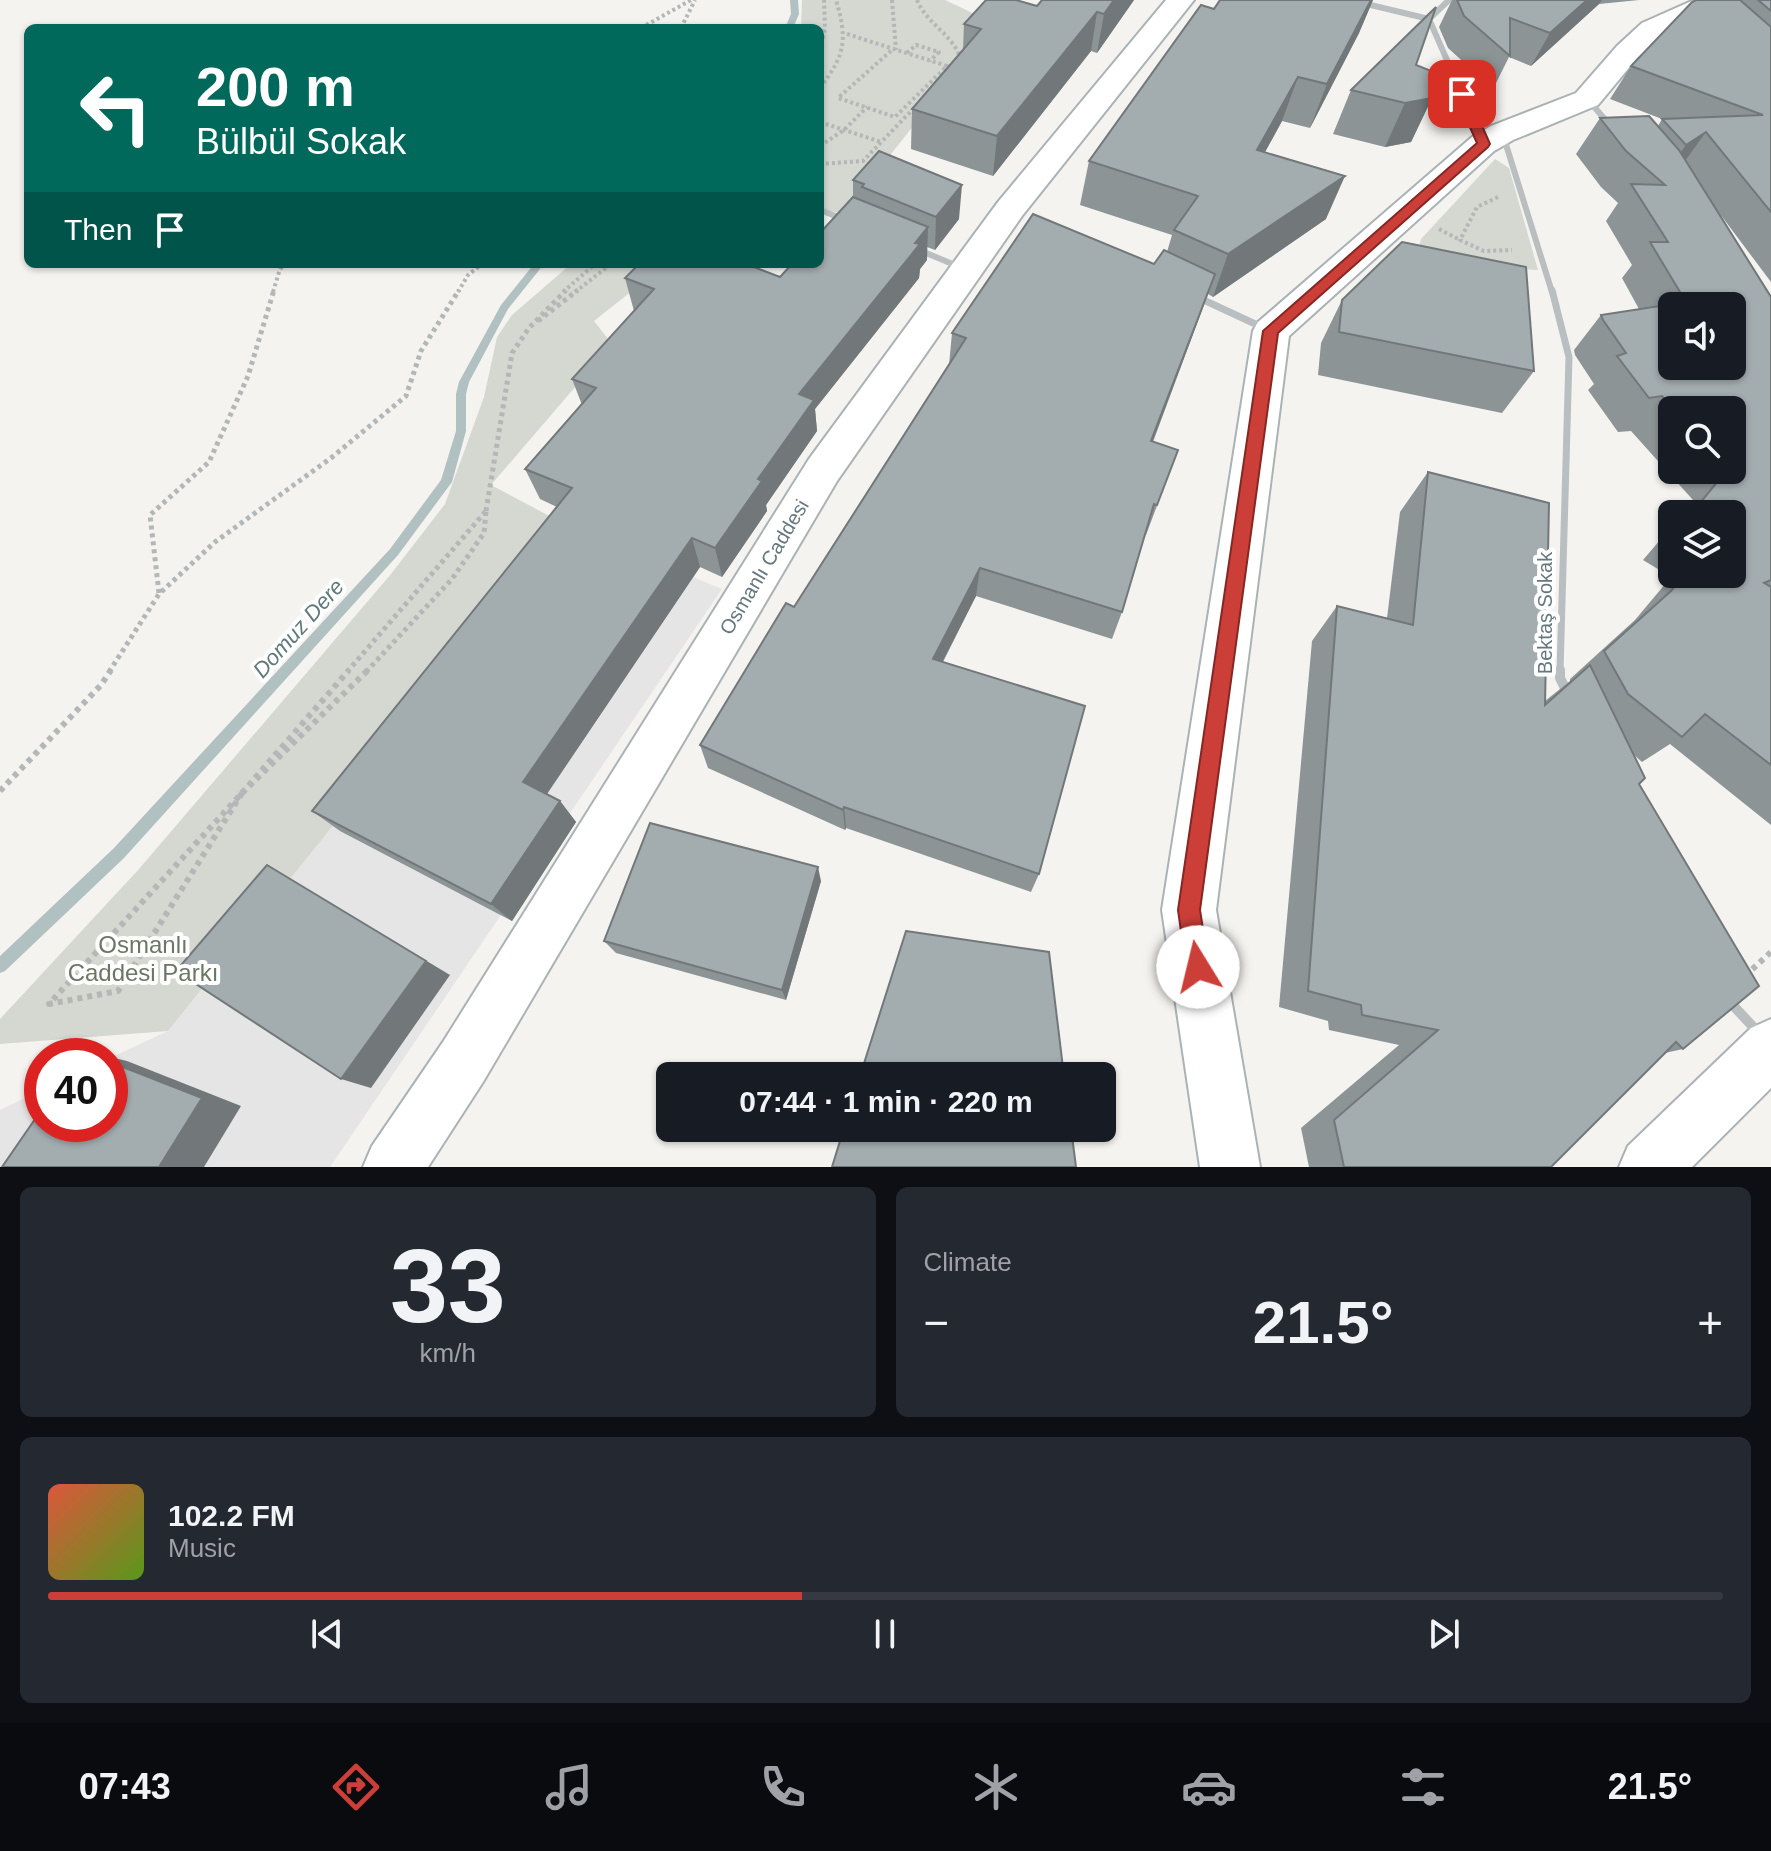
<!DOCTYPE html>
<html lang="en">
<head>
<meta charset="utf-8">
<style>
  body { margin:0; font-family:Arial,sans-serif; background:#242831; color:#f1f3f6; height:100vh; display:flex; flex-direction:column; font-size:30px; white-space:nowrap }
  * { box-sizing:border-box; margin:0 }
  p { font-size:26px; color:#9ea1a6 }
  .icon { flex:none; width:44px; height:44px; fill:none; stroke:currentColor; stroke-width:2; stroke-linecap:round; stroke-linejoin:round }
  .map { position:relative; height:1167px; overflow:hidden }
  .panel { display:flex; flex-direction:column; gap:20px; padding:20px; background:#0d0f14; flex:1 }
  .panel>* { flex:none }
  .hud { position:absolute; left:24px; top:24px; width:800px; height:244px; border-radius:12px; box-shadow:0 2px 6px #0004; background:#00695c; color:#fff; overflow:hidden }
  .buttons { position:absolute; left:1658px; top:292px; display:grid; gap:16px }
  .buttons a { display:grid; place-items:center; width:88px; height:88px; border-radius:12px; background:#171b24; box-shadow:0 2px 6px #0004; font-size:40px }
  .speed { position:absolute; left:24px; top:1038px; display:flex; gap:16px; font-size:40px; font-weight:700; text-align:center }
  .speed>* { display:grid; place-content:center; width:104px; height:104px; border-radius:50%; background:#171b24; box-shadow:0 2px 6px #0004; line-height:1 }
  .speed .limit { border:12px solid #d22; background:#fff; color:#111 }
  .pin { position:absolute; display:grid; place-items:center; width:68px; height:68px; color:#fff; margin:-34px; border-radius:16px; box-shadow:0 4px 12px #0006 }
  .me { position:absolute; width:88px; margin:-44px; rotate:351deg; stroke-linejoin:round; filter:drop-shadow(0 0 6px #0008) }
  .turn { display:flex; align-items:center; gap:28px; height:168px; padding:0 40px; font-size:36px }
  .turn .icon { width:104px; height:104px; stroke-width:2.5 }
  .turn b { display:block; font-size:56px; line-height:68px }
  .then { display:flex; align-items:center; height:76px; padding:0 40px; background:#0003; gap:16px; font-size:30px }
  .big { font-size:60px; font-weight:700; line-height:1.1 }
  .panel .card { flex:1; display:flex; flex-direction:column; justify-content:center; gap:12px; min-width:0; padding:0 28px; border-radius:12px; background:#242831 }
  .panel .dial { align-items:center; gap:0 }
  .dial b { font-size:104px; line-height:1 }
  .song { display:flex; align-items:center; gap:24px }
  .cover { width:96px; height:96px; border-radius:12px; background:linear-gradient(135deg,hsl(10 70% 55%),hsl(90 70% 35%)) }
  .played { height:8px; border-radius:4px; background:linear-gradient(90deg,#cc3e38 45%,#363941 45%) }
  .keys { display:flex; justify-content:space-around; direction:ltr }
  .heat { display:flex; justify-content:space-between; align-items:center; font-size:44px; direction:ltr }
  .panel .tiles { flex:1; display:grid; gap:20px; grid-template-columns:1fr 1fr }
  .card:last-child { grid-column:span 2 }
  .trip { position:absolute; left:656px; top:1062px; width:460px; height:80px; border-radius:12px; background:#171b24; box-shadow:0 2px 6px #0004; font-weight:700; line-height:80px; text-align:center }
  .tabs { display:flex; height:128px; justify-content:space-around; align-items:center; background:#090b0e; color:#9ea1a6 }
  .tabs .icon { width:56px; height:56px }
  .tabs .selected { color:#cc3e38 }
  .tabs b { font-size:36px; color:#f1f3f6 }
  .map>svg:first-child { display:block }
  .built { fill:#e4e5e4 }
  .green { fill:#d4d8d0 }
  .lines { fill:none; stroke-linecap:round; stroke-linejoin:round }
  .stream { fill:#b1c0c1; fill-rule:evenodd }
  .secondary-casing { stroke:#abb2b5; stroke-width:4 }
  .path-far2 { stroke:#b3b7b8; stroke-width:4; stroke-dasharray:3 3; stroke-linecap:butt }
  .path-far1 { stroke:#b3b7b8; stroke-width:5; stroke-dasharray:4 4; stroke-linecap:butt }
  .path { stroke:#b3b7b8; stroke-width:6; stroke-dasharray:5 5; stroke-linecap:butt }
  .street-far2 { stroke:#b9bec0; stroke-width:6 }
  .street-far1 { stroke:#b9bec0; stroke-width:7 }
  .street { stroke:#b9bec0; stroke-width:10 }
  .secondary { fill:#fff; fill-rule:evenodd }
  .wall { fill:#8c9496; fill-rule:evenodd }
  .shaded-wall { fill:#72787a }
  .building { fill:#a3acaf; stroke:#72787a; stroke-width:2; fill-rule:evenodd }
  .route { fill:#cc3e38; stroke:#852824; stroke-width:2 }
  .labels { text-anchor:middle; stroke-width:8; stroke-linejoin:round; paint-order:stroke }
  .street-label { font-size:20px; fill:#66787e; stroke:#fff }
  .water-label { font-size:22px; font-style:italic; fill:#62797b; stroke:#fff }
  .near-park-label { font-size:24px; fill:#6b7664; stroke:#fff }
</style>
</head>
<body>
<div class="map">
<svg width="1771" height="1167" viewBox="0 0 1771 1167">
  <rect width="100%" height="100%" fill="#f4f3f0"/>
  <path class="built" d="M 572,528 L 722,589 L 330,1167 L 0,1167 L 0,1110 L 42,1090 L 42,1124 L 110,1124 L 110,1058 L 168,1031 Z"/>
  <g class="green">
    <path d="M 802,0 L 945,0 L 994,23 L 844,214 L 820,209 L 820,28 L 801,28 Z"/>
    <path d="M 1495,159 L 1509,168 L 1538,270 L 1435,264 L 1417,255 L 1421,239 Z"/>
    <path d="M 571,264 L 666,264 L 594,321 L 612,344 L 491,485 L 572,528 L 168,1031 L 0,1044 L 0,1019 L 139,869 L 391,574 L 445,504 L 484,397 L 497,337 L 512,315 Z"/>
  </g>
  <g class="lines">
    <g class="stream">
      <path d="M 790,0 L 798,0 L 799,14 L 793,28 L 785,28 L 791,14 Z"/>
      <path d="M 534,264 L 544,264 L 508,309 L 469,382 L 466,394 L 466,431 L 452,482 L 398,555 L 124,858 L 5,971 L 0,973 L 0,956 L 114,848 L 390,549 L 441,480 L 456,431 L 456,394 L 459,382 L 501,305 Z"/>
    </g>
    <defs>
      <g id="secondary">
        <path d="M 1166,0 L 1194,0 L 1022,216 L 837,481 L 483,1082 L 428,1167 L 363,1167 L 372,1146 L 443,1042 L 809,459 L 998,202 Z"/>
        <path d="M 1694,0 L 1758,0 L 1754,6 L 1706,14 L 1662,35 L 1637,58 L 1598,105 L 1513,140 L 1494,151 L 1289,336 L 1216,910 L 1260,1167 L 1200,1167 L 1162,910 L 1253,331 L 1258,322 L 1472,137 L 1491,126 L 1576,93 L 1617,46 L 1642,23 Z"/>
        <path d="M 1771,1019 L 1771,1088 L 1692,1167 L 1619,1167 L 1628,1146 L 1751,1028 Z"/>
      </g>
    </defs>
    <use href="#secondary" class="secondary-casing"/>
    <g class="path-far2">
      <path d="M 892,0 L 896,50"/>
      <path d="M 917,0 C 926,23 954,36 960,58"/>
      <path d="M 641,28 L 691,0"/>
      <path d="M 681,28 L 695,0"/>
      <path d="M 847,34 L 947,66 L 895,117 L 838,98 L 893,49"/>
      <path d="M 820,50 L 825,29 L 824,0"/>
      <path d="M 907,53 L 916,45 L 939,52 L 930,61"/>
      <path d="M 820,88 C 845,55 848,40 836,0"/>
      <path d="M 820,122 L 881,142"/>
      <path d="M 820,146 L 844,130 L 867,107"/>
      <path d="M 820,164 L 863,161 L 916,106"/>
      <path d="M 1498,197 L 1477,207 L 1460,240 L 1484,251 L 1512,250"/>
      <path d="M 1439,229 L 1460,240"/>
      <path d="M 273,292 L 280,269 L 285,264"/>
      <path d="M 458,292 L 468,275 L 482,264"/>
      <path d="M 563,292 L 595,264"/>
      <path d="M 575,292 L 611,264"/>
    </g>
    <g class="path-far1">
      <path d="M 538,321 L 578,290"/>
      <path d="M 486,511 L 512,353 L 529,328 L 566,290"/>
      <path d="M 159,593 L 150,515 L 209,462 L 248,376 L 274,290"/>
      <path d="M 109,672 L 159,594 L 215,542 L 331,458 L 406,396 L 421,351 L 459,290"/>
      <path d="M 347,672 L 486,511"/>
      <path d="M 366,672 L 452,579 L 484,533 L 486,511"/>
    </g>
    <g class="path">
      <path d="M 0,791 L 101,685 L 111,670"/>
      <path d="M 242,793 L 118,991 L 49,1004 Z"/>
      <path d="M 242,793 L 349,670"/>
      <path d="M 242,793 L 368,670"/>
      <path d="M 1745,976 L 1771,952"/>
    </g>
    <g class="street-far2">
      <path d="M 1350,0 L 1429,19"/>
      <path d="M 1449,0 L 1429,19 L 1482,140"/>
      <path d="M 1589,101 L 1609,124"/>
      <path d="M 1503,135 L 1552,292"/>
      <path d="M 820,210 L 843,219"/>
      <path d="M 919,250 L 962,268"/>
    </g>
    <g class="street-far1">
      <path d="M 1552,290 L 1569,357 L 1560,672"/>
      <path d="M 1195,296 L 1266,329"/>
    </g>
    <g class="street">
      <path d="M 1560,670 L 1560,678 L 1568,694"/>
      <path d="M 1728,1000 L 1771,1046"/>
    </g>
    <use href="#secondary" class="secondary"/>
  </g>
  <g class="wall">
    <path d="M 1042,0 L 1134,0 L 1097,53 L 1091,51 L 993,176 L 911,149 L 912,109 L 963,50 L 964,24 L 1037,6 Z"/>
    <path d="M 1220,0 L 1373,0 L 1359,33 L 1310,128 L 1282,121 L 1265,152 L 1326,219 L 1213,297 L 1208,294 L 1153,442 L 1178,450 L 1146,535 L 1145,535 L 1122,612 L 1112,639 L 976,596 L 943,662 L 1039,874 L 1031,892 L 846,828 L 845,830 L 708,768 L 700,745 L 794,607 L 949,365 L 952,333 L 1154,264 L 1167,252 L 1172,235 L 1080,205 L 1089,161 Z"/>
    <path d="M 1452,0 L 1639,0 L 1599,4 L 1531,66 L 1509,57 L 1493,89 L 1448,48 L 1439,27 Z"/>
    <path d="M 1696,0 L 1771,0 L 1771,282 L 1720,214 L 1771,297 L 1771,825 L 1670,744 L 1642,762 L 1633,754 L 1639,784 L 1683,1049 L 1665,1053 L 1551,1167 L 1309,1167 L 1301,1128 L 1399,1045 L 1329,1030 L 1328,1021 L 1279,1007 L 1312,641 L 1337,606 L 1387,618 L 1400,512 L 1428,472 L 1545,701 L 1570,681 L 1570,679 L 1635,620 L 1671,577 L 1643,560 L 1672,526 L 1672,574 L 1732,574 L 1732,514 L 1682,514 L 1693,500 L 1631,431 L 1618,432 L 1588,390 L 1594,384 L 1575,355 L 1574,350 L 1601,315 L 1639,309 L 1622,278 L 1632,265 L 1606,221 L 1618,203 L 1601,187 L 1576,154 L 1600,118 L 1658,126 L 1662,119 L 1610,99 L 1631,66 ZM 1672,410 L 1732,410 L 1732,470 L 1672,470 Z"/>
    <path d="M 1416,65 L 1432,98 L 1411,142 L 1385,147 L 1333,134 L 1351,90 Z"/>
    <path d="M 853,180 L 959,219 L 935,250 L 927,247 L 927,260 L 920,269 L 919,278 L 815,409 L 817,431 L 766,505 L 767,511 L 722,577 L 700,567 L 547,794 L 560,801 L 576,822 L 512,921 L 340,831 L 312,811 L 557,507 L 540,499 L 525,469 L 582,405 L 572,379 L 634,311 L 625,278 L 780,277 L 853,197 Z"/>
    <path d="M 1342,300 L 1534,371 L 1502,413 L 1318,375 L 1321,343 Z"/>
    <path d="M 821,881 L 786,1000 L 616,953 L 604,941 Z"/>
  </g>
  <g class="shaded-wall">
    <path d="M 1114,0 L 1134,0 L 1097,53 L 1104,14 Z"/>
    <path d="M 1371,0 L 1373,0 L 1359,33 L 1310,128 L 1327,84 Z"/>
    <path d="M 1587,0 L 1602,0 L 1599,4 L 1531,66 L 1550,33 Z"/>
    <path d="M 1097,12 L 1091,51 L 993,176 L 997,136 Z"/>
    <path d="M 1298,77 L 1282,121 L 1242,194 L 1257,150 Z"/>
    <path d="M 1432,98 L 1411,142 L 1385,147 L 1405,103 Z"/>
    <path d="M 1706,132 L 1682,165 L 1662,178 L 1686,145 Z"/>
    <path d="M 1345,176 L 1326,219 L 1213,297 L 1228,254 Z"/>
    <path d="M 962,185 L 959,219 L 935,250 L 936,217 Z"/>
    <path d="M 928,227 L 927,260 L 920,269 L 919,278 L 815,409 L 817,431 L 766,505 L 767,511 L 722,577 L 715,548 L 758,479 L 799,394 Z"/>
    <path d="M 1215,274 L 1203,307 L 1141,472 L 1151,441 Z"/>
    <path d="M 692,538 L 700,567 L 540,804 L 523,782 Z"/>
    <path d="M 980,568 L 976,596 L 931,684 L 933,659 Z"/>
    <path d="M 560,801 L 576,822 L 512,921 L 491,904 Z"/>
    <path d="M 844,807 L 846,828 L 845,830 L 843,810 Z"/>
    <path d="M 267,865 L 450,975 L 371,1088 L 341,1079 Z"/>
    <path d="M 818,867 L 821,881 L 786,1000 L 782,990 Z"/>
    <path d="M 110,1057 L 127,1061 L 241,1106 L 204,1167 L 159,1167 L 110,1062 Z"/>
  </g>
  <g class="building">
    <path d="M 986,0 L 1016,0 L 1037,6 L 1042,0 L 1114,0 L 1104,14 L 1097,12 L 997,136 L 912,109 L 981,29 L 964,24 Z"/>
    <path d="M 1220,0 L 1371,0 L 1327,84 L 1298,77 L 1257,150 L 1345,176 L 1228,254 L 1174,230 L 1198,196 L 1089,161 L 1201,5 L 1214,9 Z"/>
    <path d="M 1457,0 L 1587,0 L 1550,33 L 1510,18 L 1510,56 L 1464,16 Z"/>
    <path d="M 1696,0 L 1740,0 L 1771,27 L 1771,212 L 1706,132 L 1686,145 L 1662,119 L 1763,115 L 1631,66 L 1692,2 Z"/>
    <path d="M 1758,0 L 1771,0 L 1771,11 Z"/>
    <path d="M 1436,7 L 1416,65 L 1441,75 L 1432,98 L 1405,103 L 1351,90 Z"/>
    <path d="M 1649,116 L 1679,150 L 1771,297 L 1771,580 L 1764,583 L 1771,587 L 1771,765 L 1705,714 L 1682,737 L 1628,694 L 1604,651 L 1671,591 L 1685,574 L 1732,574 L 1732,514 L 1691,514 L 1727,470 L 1732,470 L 1732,410 L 1675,410 L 1662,396 L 1649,398 L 1617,356 L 1626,353 L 1603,320 L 1601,315 L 1686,302 L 1650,242 L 1668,242 L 1631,184 L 1665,185 L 1626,151 L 1600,118 ZM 1672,306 L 1732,306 L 1732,366 L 1672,366 Z"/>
    <path d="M 879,151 L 962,185 L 936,217 L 862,187 L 864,184 L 853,180 Z"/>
    <path d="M 853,197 L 928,227 L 915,243 L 920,244 L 799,394 L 814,400 L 758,479 L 762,481 L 715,548 L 692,538 L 523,782 L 560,801 L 491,904 L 312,811 L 572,488 L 525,469 L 596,388 L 572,379 L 654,289 L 625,278 L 639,264 L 746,264 L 780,277 L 792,264 L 820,264 L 820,233 Z"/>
    <path d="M 1033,214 L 1154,264 L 1164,250 L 1215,274 L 1151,441 L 1178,450 L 1157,505 L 1154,504 L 1122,612 L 980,568 L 933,659 L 1085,706 L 1039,874 L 844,807 L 843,810 L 700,745 L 786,603 L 794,607 L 966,338 L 952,333 Z"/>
    <path d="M 1402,242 L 1526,267 L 1534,371 L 1339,332 L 1342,300 Z"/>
    <path d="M 1428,472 L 1549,503 L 1545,705 L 1590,665 L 1645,778 L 1639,784 L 1759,986 L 1683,1049 L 1676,1042 L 1551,1167 L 1344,1167 L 1334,1120 L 1438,1030 L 1362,1015 L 1361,1005 L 1308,991 L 1337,606 L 1413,625 Z"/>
    <path d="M 650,823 L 818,867 L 782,990 L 604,941 Z"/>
    <path d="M 267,865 L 426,961 L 341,1079 L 176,971 Z"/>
    <path d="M 906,931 L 1049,952 L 1064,1076 L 860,1076 Z"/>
    <path d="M 82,1051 L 95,1056 L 79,1056 Z"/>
    <path d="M 110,1062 L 202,1098 L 159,1167 L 2,1167 L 42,1109 L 42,1124 L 110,1124 Z"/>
    <path d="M 844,1128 L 1071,1128 L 1076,1167 L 832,1167 Z"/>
  </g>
  <path class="route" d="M 1462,90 L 1468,94 L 1490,144 L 1488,147 L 1278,333 L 1200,910 L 1209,967 L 1206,975 L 1198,978 L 1190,975 L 1186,967 L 1178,910 L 1263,331 L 1477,143 L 1455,94 Z"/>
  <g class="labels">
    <g class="street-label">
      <text transform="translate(764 567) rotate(-59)" y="7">Osmanlı Caddesi</text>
      <text transform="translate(1545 613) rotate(-90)" y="7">Bektaş Sokak</text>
    </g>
    <g class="water-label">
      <text transform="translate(298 628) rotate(-48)" y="8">Domuz Dere</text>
    </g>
    <g class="near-park-label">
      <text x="143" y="953">Osmanlı<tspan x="143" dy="28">Caddesi Parkı</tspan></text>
    </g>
  </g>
</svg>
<div class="buttons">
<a><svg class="icon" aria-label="sound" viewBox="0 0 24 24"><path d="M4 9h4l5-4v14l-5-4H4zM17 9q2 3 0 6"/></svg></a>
<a><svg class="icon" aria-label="search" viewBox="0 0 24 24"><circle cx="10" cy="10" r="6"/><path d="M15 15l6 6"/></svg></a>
<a><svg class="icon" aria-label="layers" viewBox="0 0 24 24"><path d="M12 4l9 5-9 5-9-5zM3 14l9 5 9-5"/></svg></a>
</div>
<div class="speed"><div class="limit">40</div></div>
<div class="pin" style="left:1462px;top:94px;background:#d93025"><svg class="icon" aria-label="arrive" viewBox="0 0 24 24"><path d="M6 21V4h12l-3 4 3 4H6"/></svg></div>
<svg class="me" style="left:1198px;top:967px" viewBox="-20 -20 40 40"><circle r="19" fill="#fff"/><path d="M0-13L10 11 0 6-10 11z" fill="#cc3e38"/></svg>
<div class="trip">07:44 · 1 min · 220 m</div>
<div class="hud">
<div class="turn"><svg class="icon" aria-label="left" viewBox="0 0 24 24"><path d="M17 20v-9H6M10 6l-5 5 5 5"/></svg><div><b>200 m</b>Bülbül Sokak</div></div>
<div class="then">Then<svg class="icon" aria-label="arrive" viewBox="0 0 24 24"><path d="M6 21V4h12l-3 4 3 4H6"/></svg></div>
</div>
</div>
<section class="panel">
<div class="tiles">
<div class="card dial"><b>33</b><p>km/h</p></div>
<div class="card"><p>Climate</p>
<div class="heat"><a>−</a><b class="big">21.5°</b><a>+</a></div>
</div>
<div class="card">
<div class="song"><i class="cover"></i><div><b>102.2 FM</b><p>Music</p></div></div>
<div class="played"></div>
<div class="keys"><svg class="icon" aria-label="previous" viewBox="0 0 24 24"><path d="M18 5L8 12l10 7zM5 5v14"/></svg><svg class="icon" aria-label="pause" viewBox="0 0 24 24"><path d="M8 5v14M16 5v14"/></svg><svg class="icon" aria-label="next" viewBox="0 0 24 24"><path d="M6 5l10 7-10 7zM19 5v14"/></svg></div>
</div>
</div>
</section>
<nav class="tabs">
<b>07:43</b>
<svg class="icon selected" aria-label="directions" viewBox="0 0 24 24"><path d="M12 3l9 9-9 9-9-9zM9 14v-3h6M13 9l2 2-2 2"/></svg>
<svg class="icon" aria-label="music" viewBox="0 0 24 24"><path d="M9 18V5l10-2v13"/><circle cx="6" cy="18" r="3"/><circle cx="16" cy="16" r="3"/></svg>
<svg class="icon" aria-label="phone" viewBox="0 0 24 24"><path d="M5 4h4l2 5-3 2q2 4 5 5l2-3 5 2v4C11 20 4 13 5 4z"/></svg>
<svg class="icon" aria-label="climate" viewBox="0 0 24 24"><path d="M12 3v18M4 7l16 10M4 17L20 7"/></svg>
<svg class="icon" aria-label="car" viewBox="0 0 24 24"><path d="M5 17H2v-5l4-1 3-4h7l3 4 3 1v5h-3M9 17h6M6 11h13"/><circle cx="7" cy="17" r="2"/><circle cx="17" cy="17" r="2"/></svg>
<svg class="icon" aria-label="filters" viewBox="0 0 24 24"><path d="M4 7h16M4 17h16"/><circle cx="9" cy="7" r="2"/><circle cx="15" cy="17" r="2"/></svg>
<b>21.5°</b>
</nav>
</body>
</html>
